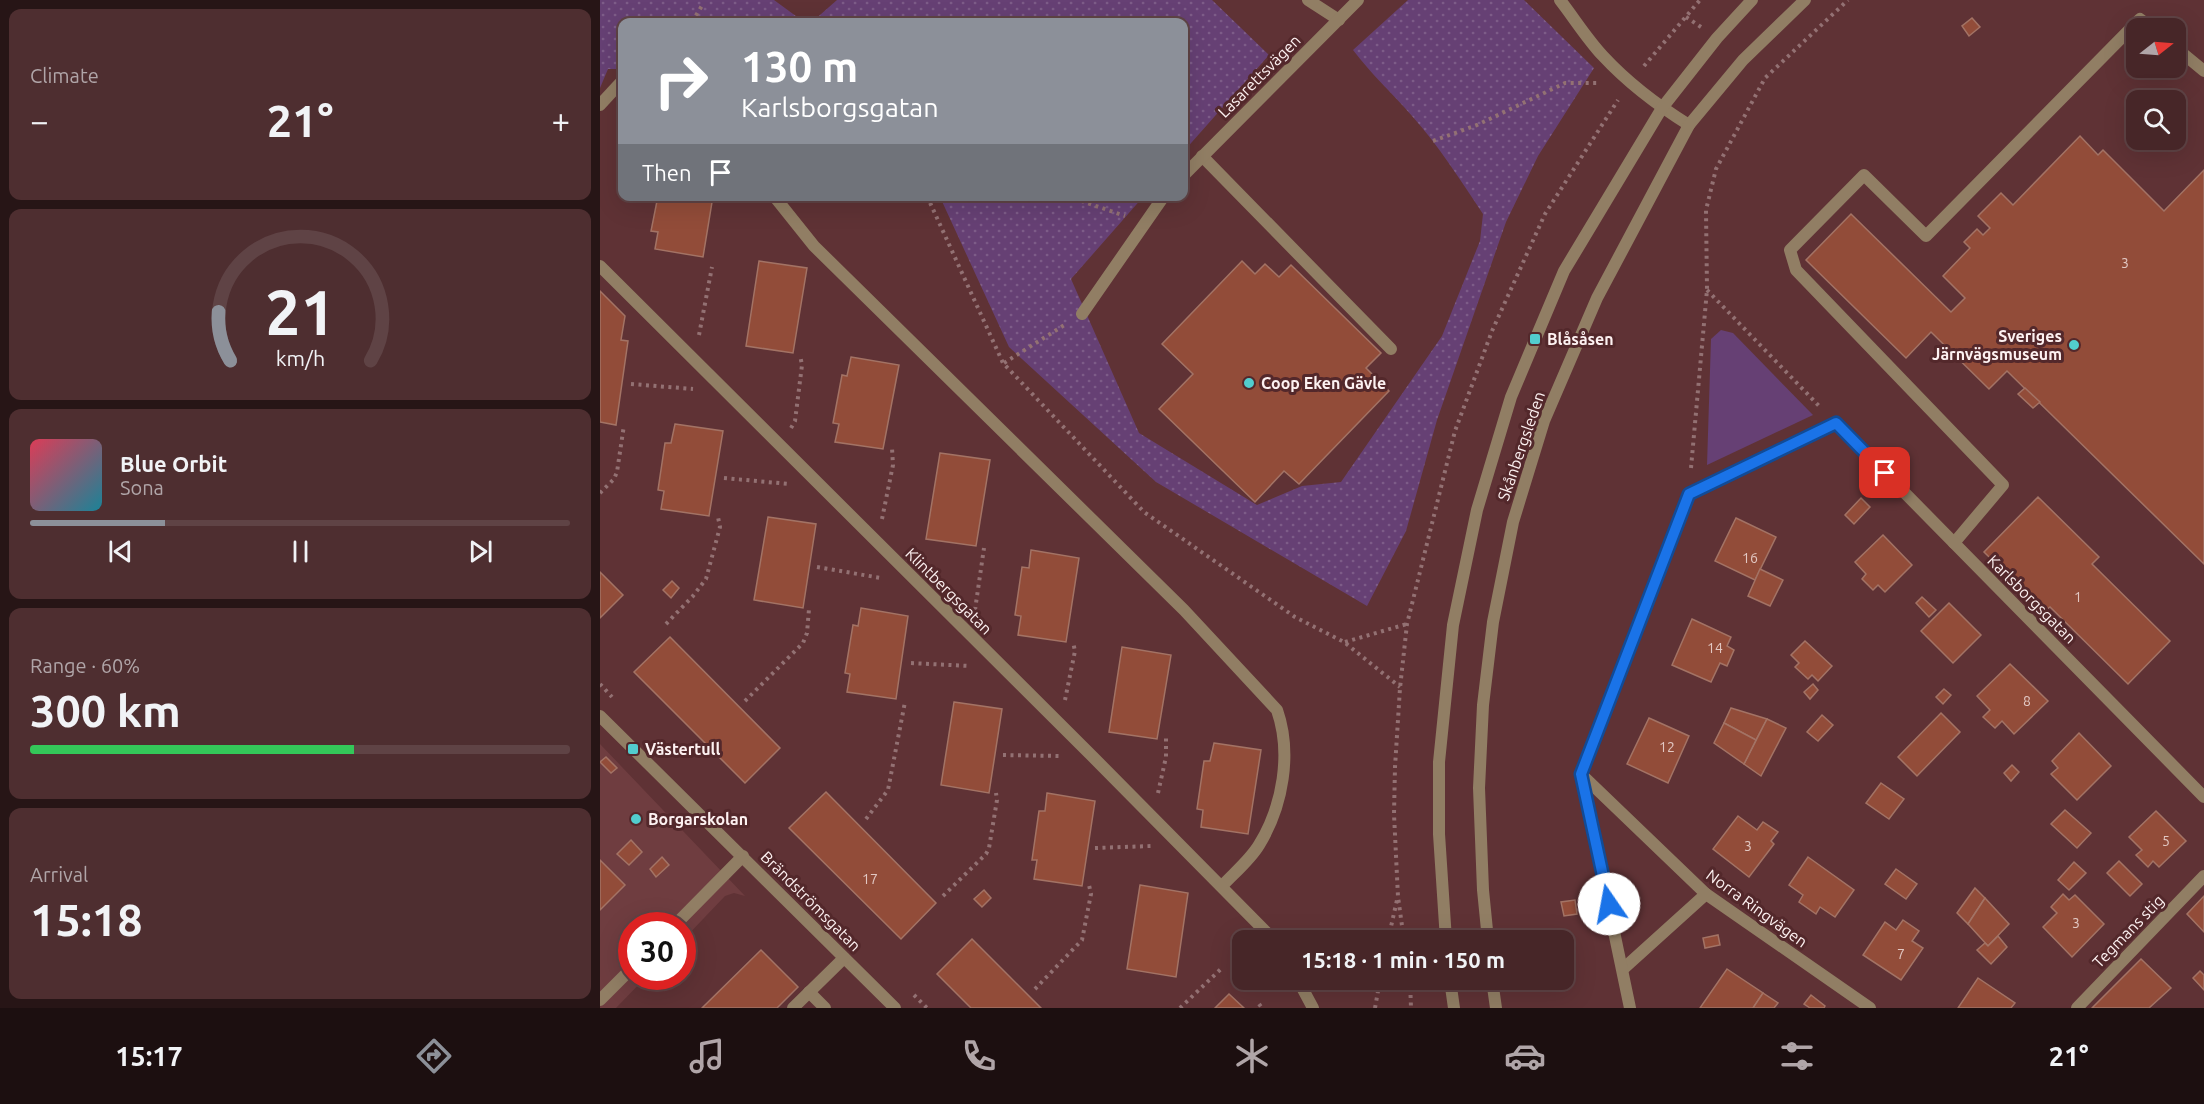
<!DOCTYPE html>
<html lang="en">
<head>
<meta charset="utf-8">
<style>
  body { margin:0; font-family:Ubuntu,sans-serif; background:#4e2e30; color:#f1f3f6; height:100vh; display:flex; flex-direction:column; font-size:22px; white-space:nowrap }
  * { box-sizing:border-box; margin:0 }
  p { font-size:20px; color:#b0a5a8 }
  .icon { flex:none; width:33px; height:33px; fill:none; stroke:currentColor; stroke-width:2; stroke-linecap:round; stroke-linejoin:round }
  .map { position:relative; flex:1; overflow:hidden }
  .details { display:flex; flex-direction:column; gap:9px; padding:9px; background:#271516; width:600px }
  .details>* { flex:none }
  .hud { position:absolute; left:18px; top:18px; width:570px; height:183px; border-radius:12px; box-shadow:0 6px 24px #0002,0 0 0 2px #5f4345; background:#8c9099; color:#fff; overflow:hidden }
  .needle { width:39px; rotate:73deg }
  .buttons { position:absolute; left:1526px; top:18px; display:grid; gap:12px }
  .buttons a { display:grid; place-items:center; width:60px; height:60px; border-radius:12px; background:#472628; box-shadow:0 6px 24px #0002,0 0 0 2px #5f4345; font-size:30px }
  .speed { position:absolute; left:18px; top:912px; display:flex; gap:12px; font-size:30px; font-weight:700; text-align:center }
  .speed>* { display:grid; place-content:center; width:78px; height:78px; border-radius:50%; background:#472628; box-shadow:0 6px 24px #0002,0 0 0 2px #5f4345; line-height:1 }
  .speed .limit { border:9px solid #d22; background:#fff; color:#111 }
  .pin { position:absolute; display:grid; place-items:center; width:51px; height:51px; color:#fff; margin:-26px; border-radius:12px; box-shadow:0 3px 9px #0006 }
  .me { position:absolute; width:66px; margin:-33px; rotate:348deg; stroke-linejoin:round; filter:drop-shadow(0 0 4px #0008) }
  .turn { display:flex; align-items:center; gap:21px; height:126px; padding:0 24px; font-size:27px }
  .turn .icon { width:78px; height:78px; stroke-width:2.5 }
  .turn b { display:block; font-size:42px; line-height:51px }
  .then { display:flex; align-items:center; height:57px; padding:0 24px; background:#0003; gap:12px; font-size:22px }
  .big { font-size:45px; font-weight:600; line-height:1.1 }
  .details .tile { flex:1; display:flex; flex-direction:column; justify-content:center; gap:9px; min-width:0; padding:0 21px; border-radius:12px; background:#4e2e30 }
  .details .dial { align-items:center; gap:0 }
  .dial svg { height:156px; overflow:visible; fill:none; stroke:#5f4345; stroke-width:7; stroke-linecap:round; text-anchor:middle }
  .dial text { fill:#f1f3f6; stroke:none }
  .song { display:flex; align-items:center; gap:18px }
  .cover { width:72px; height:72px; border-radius:9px; background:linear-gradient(135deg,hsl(350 70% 55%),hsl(190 70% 35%)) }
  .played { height:6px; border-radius:3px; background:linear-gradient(90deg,#8c9099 25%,#5f4345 25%) }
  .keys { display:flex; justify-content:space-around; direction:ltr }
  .heat { display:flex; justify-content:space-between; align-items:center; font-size:33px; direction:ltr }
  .charge { height:9px; border-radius:4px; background:linear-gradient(90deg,#34c759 60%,#5f4345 0) }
  .trip { position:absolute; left:632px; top:930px; width:342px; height:60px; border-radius:12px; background:#472628; box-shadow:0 6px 24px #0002,0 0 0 2px #5f4345; font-weight:600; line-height:60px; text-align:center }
  .tabs { display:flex; height:96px; justify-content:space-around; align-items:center; background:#1c0f10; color:#b0a5a8 }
  .tabs .icon { width:42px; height:42px }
  .tabs .active { color:#8c9099 }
  .tabs b { font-size:27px; color:#f1f3f6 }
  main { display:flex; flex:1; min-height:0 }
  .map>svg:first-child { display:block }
  .built { fill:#6f3d40 }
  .green { fill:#664074 }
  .park { fill:url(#park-dots) }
  .building { fill:#924c39; stroke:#a37365; stroke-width:1.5 }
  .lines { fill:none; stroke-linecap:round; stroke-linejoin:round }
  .path { stroke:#937173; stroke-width:4; stroke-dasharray:3 4.5; stroke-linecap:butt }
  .service { stroke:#917e64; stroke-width:12 }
  .minor { stroke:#917e64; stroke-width:12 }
  .tertiary { stroke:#917e64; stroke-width:12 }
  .route-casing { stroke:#114b97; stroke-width:15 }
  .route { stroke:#1a73e8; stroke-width:10 }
  .poi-dot { fill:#52cdce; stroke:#53282b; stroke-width:2 }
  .labels { text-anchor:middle; stroke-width:6; stroke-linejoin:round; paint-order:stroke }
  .number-label { font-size:14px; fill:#e2c8c3 }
  .street-label { font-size:16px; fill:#fdf1f1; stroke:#53282b }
  .poi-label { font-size:16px; font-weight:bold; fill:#fdf1f1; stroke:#53282b; text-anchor:start }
</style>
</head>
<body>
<main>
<section class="details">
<div class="tile"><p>Climate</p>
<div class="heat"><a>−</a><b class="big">21°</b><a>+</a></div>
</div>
<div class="tile dial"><svg viewBox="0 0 100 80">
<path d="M14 69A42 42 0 1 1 86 69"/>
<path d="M14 69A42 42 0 0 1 8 44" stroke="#8c9099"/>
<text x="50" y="56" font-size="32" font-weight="700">21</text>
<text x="50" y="72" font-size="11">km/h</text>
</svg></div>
<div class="tile">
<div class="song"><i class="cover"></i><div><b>Blue Orbit</b><p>Sona</p></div></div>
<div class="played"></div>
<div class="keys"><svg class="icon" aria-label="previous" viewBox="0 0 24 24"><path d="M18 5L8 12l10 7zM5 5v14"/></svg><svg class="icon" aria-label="pause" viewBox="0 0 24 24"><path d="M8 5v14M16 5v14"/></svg><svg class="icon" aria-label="next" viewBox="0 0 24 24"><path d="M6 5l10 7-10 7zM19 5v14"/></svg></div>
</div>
<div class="tile"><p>Range · 60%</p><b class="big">300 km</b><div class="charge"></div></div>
<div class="tile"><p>Arrival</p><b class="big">15:18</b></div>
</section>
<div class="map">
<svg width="1604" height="1008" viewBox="0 0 1604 1008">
  <defs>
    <pattern id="park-dots" width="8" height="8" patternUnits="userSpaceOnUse" patternTransform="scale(1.5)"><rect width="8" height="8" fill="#664074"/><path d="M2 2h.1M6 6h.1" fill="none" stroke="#7d5c88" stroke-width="1.8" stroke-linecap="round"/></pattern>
  </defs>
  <rect width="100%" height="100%" fill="#5f3235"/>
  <path class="built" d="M 0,744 L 145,896 L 134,893 L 125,896 L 83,940 L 82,926 L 32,926 L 32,976 L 46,977 L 16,1008 L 0,1008 Z"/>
  <path class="green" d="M 1121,330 L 1133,333 L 1213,415 L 1107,465 L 1111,339 Z"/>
  <g class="park">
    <path d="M 0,0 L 174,0 L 204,22 L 22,22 L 22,69 L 8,69 L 0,88 Z"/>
    <path d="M 237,0 L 612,0 L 669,55 L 584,151 L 584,22 L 212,22 Z"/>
    <path d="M 808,0 L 924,0 L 994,68 L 938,156 L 906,222 L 837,420 L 806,531 L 767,606 L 556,482 L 409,347 L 340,197 L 543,197 L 471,279 L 539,433 L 657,505 L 702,486 L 741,482 L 842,336 L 880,241 L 883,214 C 861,181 839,146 812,116 C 793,94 771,74 753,50 Z"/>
  </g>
  <g class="building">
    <path d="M 1372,18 L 1380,27 L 1369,36 L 1362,26 Z"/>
    <path d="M 1480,136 L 1498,155 L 1503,150 L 1564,211 L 1604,170 L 1604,564 L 1407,371 L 1389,389 L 1331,332 L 1306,358 L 1206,260 L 1251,214 L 1351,312 L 1365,298 L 1343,276 L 1370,248 L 1364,242 L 1377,229 L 1383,235 L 1390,228 L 1378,216 L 1401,193 L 1413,205 Z"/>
    <path d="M 58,196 L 113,196 L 103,257 L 55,249 L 58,232 L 51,231 Z"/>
    <path d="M 159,261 L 207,268 L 193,353 L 146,346 Z"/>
    <path d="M 642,261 L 655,274 L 665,264 L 679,277 L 691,265 L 781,353 L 766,368 L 789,391 L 699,484 L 684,471 L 655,502 L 559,409 L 593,374 L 562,344 Z"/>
    <path d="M 0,291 L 25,316 L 21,340 L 28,341 L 16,425 L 0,422 Z"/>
    <path d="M 251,357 L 299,365 L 283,449 L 235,442 L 239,424 L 233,423 L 242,375 L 247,376 Z"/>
    <path d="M 1425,388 L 1440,402 L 1433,408 L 1418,394 Z"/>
    <path d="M 75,424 L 123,431 L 109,516 L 61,509 L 64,491 L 58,490 L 65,443 L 71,443 Z"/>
    <path d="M 340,453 L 390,460 L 376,546 L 326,539 Z"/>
    <path d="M 1438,497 L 1499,557 L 1492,564 L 1570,641 L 1528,684 L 1450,607 L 1444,611 L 1384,552 Z"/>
    <path d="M 1261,498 L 1270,507 L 1254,524 L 1245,515 Z"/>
    <path d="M 168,517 L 216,524 L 203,608 L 154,600 Z"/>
    <path d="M 1136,518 L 1176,537 L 1155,580 L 1115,561 Z"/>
    <path d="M 1283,535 L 1312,565 L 1285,592 L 1278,585 L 1273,590 L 1262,579 L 1266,574 L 1255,562 Z"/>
    <path d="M 431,550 L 479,558 L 466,642 L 418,635 L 421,616 L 415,615 L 422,567 L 429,568 Z"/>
    <path d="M 1160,569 L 1183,580 L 1170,606 L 1148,596 Z"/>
    <path d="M 0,572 L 23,595 L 0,618 Z"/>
    <path d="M 72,581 L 79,588 L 71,598 L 63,590 Z"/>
    <path d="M 1322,597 L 1336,610 L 1329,617 L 1316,603 Z"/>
    <path d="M 1349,603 L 1381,635 L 1353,663 L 1321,631 Z"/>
    <path d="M 261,608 L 308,616 L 296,699 L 247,692 L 250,674 L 245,673 L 253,625 L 258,626 Z"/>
    <path d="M 1092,619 L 1131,637 L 1127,646 L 1134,650 L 1127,666 L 1120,663 L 1111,682 L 1072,665 Z"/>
    <path d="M 70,637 L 180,748 L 145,783 L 34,672 Z"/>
    <path d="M 1205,641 L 1232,666 L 1218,681 L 1212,675 L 1208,679 L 1195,667 L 1199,663 L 1191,655 Z"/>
    <path d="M 522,647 L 571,655 L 557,739 L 509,732 Z"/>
    <path d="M 1410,664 L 1448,701 L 1414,734 L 1402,721 L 1395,728 L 1383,717 L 1390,710 L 1377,696 Z"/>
    <path d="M 1213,684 L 1218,690 L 1210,699 L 1204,692 Z"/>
    <path d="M 1344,689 L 1351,695 L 1343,704 L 1336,697 Z"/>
    <path d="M 354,702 L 402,709 L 389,793 L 341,785 Z"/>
    <path d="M 1131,708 L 1167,719 L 1156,740 L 1124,723 Z"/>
    <path d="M 1341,713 L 1360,732 L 1317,776 L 1298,757 Z"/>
    <path d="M 1222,715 L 1233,725 L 1218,741 L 1207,732 Z"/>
    <path d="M 1049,718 L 1089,736 L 1068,783 L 1027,764 Z"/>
    <path d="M 1167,719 L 1186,728 L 1161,776 L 1144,764 Z"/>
    <path d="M 1124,723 L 1156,740 L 1144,764 L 1114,743 Z"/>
    <path d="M 1479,733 L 1511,766 L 1477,800 L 1451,774 L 1458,768 L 1452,761 Z"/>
    <path d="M 614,743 L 661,750 L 648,834 L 601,827 L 603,810 L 597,809 L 604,761 L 610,761 Z"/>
    <path d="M 6,757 L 17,768 L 11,773 L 0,762 Z"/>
    <path d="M 1412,765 L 1419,772 L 1411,781 L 1404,773 Z"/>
    <path d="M 1281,783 L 1304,799 L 1289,819 L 1266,803 Z"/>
    <path d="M 226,792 L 336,903 L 301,939 L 189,828 Z"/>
    <path d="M 447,793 L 495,801 L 482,886 L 434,879 L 437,860 L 432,860 L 439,811 L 445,811 Z"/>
    <path d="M 1465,810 L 1491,833 L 1477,848 L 1451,824 Z"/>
    <path d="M 1556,811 L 1586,841 L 1559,867 L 1553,861 L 1548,867 L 1536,855 L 1542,850 L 1529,837 Z"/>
    <path d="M 1138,816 L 1157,830 L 1163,822 L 1178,832 L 1171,841 L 1174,844 L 1149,877 L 1113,849 Z"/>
    <path d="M 31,840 L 42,852 L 29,865 L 17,854 Z"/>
    <path d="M 62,857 L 69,865 L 56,877 L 50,869 Z"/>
    <path d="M 1208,857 L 1254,890 L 1235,917 L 1220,907 L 1216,914 L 1199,902 L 1203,895 L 1189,885 Z"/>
    <path d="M 0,860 L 25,885 L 0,910 Z"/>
    <path d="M 1519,861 L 1542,884 L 1530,896 L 1507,873 Z"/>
    <path d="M 1474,862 L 1486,873 L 1469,890 L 1458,880 Z"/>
    <path d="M 1296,869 L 1317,884 L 1306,899 L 1285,884 Z"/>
    <path d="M 540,885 L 588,893 L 576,977 L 527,969 Z"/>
    <path d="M 1375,888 L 1385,898 L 1368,924 L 1357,913 Z"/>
    <path d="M 384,890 L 391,898 L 382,907 L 374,899 Z"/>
    <path d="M 1463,894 L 1469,900 L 1475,895 L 1504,924 L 1472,957 L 1443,927 L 1457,913 L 1451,907 Z"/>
    <path d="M 1604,896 L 1604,932 L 1587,914 Z"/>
    <path d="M 1385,898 L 1409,924 L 1388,946 L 1368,924 Z"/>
    <path d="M 975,900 L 977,914 L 964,916 L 961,902 Z"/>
    <path d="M 1303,920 L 1319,931 L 1312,941 L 1323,948 L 1301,980 L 1263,955 L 1285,922 L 1296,930 Z"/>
    <path d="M 1118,935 L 1120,945 L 1105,948 L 1103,938 Z"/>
    <path d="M 1398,936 L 1407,947 L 1391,964 L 1377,950 L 1385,943 L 1388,946 Z"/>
    <path d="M 372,939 L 441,1008 L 371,1008 L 337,974 Z"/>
    <path d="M 161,950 L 198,987 L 177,1008 L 102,1008 Z"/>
    <path d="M 1541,959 L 1571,988 L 1549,1008 L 1492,1008 Z"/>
    <path d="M 1127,969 L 1163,993 L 1153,1008 L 1100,1008 Z"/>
    <path d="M 1600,971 L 1604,975 L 1604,990 L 1593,978 Z"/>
    <path d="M 1378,978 L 1415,1003 L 1411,1008 L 1358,1008 Z"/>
    <path d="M 1163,993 L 1178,1003 L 1174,1008 L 1153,1008 Z"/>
    <path d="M 629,994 L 644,1008 L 615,1008 Z"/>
    <path d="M 1211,995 L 1225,1006 L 1224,1008 L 1210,1008 L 1204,1004 Z"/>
  </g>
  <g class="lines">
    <g class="path">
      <path d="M 1086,17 L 1101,27"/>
      <path d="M 92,22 L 103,4"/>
      <path d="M 1044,66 L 1100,0"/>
      <path d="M 833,141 L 877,125 L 965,83 L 999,83"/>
      <path d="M 327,196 L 403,363 L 544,512 L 695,617 L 744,642 L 800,687"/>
      <path d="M 467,196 L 525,216"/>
      <path d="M 1107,290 L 1221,408"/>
      <path d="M 99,335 L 112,267"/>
      <path d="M 404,363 L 466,324"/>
      <path d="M 31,384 L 93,389"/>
      <path d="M 191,428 L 195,421 L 202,365 L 200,355"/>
      <path d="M 1091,468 L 1107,290 L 1106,210 L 1116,169 L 1165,78 L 1248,0"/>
      <path d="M 124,478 L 189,484"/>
      <path d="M 0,493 L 14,479 L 17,472 L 24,425"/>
      <path d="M 282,519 L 293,465 L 292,448"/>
      <path d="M 217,567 L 281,578"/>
      <path d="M 375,610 L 384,548"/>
      <path d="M 66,624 L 93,596 L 106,579 L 120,527 L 118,517"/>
      <path d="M 745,642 L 807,624"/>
      <path d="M 311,663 L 370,666"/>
      <path d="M 0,684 L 12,697"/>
      <path d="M 465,700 L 475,651 L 473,642"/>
      <path d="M 145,701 L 203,643 L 207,633 L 209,609"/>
      <path d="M 403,755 L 462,756"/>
      <path d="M 558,793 L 566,757 L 566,738"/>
      <path d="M 266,819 L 288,790 L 305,702"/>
      <path d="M 495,848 L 551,846"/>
      <path d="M 343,896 L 386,854 L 389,848 L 397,800 L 396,793"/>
      <path d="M 788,940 L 797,900"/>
      <path d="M 804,940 L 798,897 L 794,814 L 795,767 L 800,688 L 807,624 L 855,431 L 892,331 L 945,214 L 1018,100"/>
      <path d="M 810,980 L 811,1008"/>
      <path d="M 435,989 L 482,940 L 491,894 L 489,885"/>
      <path d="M 314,995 L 327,1008"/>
      <path d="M 659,1004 L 662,1008"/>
      <path d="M 580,1008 L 623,967"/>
      <path d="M 775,1008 L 780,980"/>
    </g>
    <g class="service">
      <path d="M 708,0 L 739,20"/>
      <path d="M 1575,47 L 1604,71"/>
      <path d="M 0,105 L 22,81"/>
      <path d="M 602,156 L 791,349"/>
      <path d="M 584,175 L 758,0"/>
      <path d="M 174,196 L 214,246 L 584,610 L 677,710 C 692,753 683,806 659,845 C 650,860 634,873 622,886"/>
      <path d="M 482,314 L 564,196"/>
      <path d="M 1354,543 L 1403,485 L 1196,270 L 1190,250 L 1264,175 L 1326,236 L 1540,19 L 1552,28"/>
      <path d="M 209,992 L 225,1008"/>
    </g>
    <g class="minor">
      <path d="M 960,0 C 974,18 987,39 1003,56 C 1028,83 1057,105 1089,125"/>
      <path d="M 0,266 L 493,757 L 674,940"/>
      <path d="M 0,716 L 295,1008"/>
      <path d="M 981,774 L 1106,894 L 1270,1008"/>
      <path d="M 74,926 L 143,856"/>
      <path d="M 1023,969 L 1106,894"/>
      <path d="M 698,980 L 713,1008"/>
      <path d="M 0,1000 L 32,968"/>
      <path d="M 193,1008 L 244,958"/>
      <path d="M 1030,1008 L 981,774 L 1089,494 L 1236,423 L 1604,797"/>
      <path d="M 1477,1008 L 1604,876"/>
    </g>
    <g class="tertiary">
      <path d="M 846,940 L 839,834 L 839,762 L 853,625 L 877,510 L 911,397 L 964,271 L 1062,108 L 1117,38 L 1152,0"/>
      <path d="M 888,940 L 883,890 L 879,788 L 883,705 L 893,622 L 913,522 L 944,421 L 997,298 L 1089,125 L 1143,60 L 1205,0"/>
      <path d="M 850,980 L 854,1008"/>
      <path d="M 892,980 L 896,1008"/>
    </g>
  </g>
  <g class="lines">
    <defs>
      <path id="route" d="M 1009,904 L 981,774 L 1089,494 L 1236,423 L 1285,473"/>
    </defs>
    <use href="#route" class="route-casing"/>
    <use href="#route" class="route"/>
  </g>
  <g class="poi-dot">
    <rect x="929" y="333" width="12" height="12" rx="3"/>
    <circle cx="1474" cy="345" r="6"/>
    <circle cx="649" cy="383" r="6"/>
    <rect x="27" y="743" width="12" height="12" rx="3"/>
    <circle cx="36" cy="819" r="6"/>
  </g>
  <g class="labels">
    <g class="number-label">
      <text x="1525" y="268">3</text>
      <text x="1150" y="563">16</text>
      <text x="1478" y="602">1</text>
      <text x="1115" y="653">14</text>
      <text x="1427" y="706">8</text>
      <text x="1067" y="752">12</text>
      <text x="1566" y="846">5</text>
      <text x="1148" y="851">3</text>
      <text x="270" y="884">17</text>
      <text x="1476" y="928">3</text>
      <text x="1301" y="959">7</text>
    </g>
    <g class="street-label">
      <text transform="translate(659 76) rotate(-45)" y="6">Lasarettsvägen</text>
      <text transform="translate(921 446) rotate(-71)" y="6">Skånbergsleden</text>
      <text transform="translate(349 591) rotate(45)" y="6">Klintbergsgatan</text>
      <text transform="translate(1432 599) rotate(45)" y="6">Karlsborgsgatan</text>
      <text transform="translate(211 901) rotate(45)" y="6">Brändströmsgatan</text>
      <text transform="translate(1157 908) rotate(36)" y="6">Norra Ringvägen</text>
      <text transform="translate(1528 931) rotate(-46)" y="6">Tegmans stig</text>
    </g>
    <g class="poi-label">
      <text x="1462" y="342" text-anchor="end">Sveriges<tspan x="1462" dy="18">Järnvägsmuseum</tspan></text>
      <text x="947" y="345">Blåsåsen</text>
      <text x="661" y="389">Coop Eken Gävle</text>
      <text x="45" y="755">Västertull</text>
      <text x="48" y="825">Borgarskolan</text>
    </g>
  </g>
</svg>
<div class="buttons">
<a><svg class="needle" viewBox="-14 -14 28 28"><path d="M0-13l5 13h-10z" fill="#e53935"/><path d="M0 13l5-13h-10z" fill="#b0a5a8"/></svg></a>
<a><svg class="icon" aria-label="search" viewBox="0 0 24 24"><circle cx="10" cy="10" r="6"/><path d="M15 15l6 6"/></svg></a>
</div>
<div class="speed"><div class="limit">30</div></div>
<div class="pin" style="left:1285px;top:473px;background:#d93025"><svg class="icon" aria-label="arrive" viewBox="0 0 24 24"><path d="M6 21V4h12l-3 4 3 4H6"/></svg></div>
<svg class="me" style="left:1009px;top:904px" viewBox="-20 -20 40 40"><circle r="19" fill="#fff"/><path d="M0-13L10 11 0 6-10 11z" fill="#1a73e8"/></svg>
<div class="trip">15:18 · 1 min · 150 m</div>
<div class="hud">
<div class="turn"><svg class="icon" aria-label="right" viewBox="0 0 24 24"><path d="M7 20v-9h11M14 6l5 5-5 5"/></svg><div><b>130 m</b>Karlsborgsgatan</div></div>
<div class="then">Then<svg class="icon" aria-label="arrive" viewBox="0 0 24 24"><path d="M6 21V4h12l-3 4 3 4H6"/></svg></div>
</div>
</div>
</main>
<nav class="tabs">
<b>15:17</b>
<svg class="icon active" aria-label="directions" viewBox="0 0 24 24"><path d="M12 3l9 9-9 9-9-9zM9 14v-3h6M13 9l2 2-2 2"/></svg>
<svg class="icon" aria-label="music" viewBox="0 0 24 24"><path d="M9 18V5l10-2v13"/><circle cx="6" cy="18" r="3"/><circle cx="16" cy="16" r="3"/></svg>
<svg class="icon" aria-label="phone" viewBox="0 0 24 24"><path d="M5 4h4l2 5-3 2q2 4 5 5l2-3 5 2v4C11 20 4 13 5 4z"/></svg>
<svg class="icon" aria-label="climate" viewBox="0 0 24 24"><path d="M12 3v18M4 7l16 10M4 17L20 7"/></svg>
<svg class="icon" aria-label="car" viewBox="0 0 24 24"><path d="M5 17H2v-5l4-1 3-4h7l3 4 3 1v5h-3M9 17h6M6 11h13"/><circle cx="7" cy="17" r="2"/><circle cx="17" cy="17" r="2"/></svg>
<svg class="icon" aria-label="filters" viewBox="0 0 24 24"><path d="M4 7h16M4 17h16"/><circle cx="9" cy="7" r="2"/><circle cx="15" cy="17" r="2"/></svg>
<b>21°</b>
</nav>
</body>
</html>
